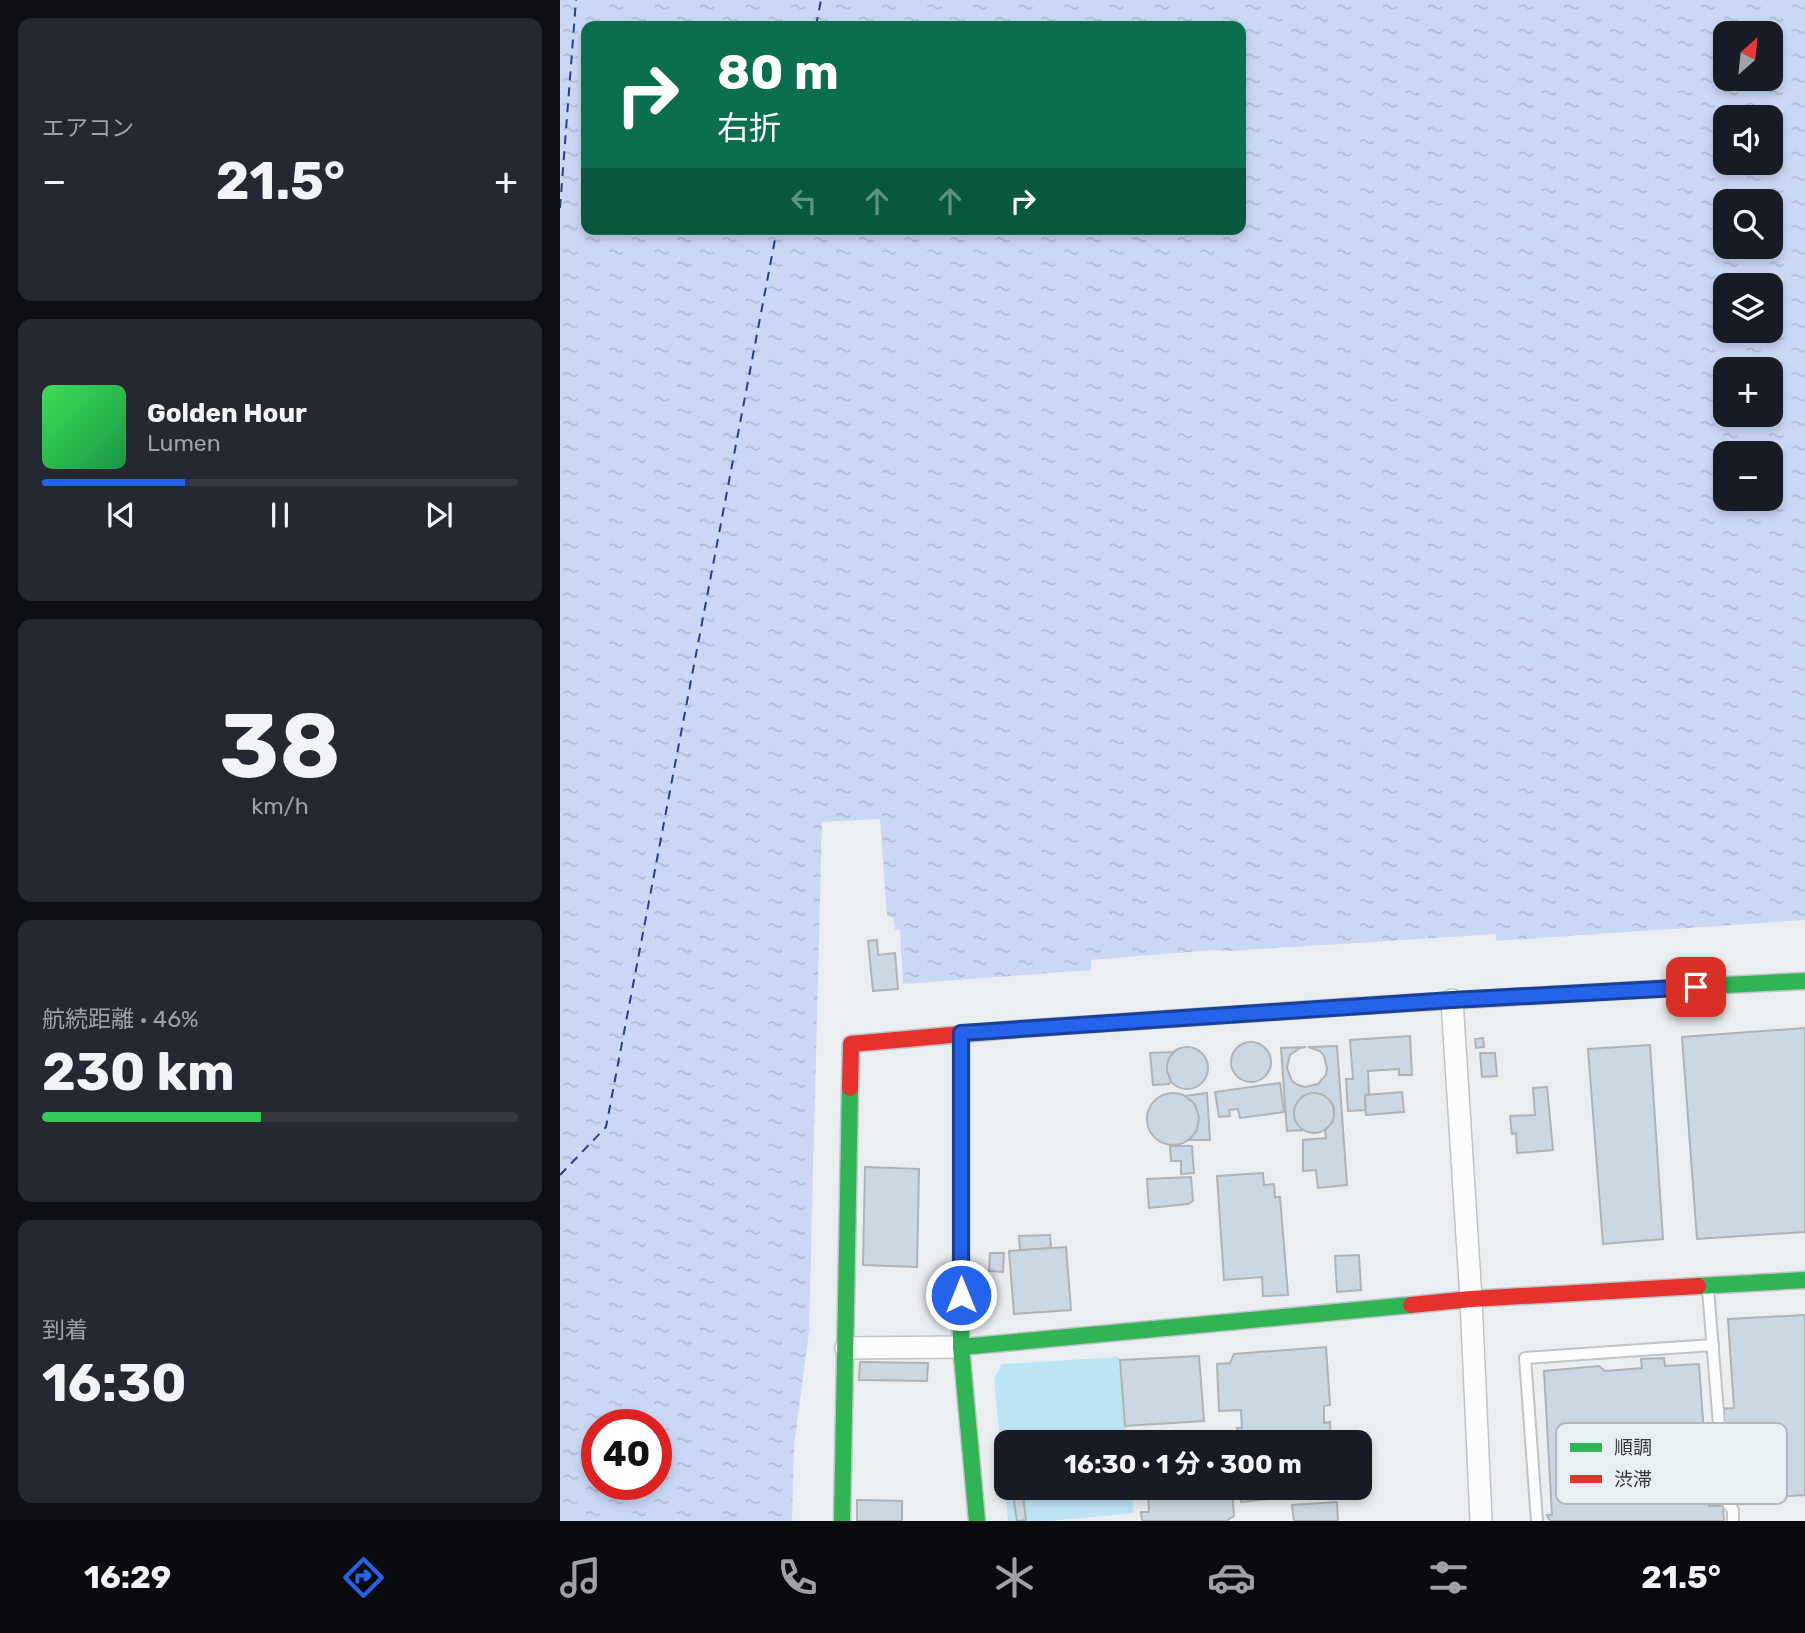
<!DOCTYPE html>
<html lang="ja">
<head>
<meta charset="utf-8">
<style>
  body { margin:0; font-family:Rubik,"Noto Sans JP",sans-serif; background:#242831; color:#f1f3f6; height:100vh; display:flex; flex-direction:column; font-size:26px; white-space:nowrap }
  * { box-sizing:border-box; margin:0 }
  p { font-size:23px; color:#9ea1a6 }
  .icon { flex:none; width:38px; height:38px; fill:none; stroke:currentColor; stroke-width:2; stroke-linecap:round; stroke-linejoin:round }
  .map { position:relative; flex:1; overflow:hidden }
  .side { display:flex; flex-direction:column; gap:18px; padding:18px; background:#0d0f14; width:560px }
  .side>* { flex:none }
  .top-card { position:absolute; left:21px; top:21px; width:665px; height:214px; border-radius:14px; box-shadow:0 4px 10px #0003; background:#0b6e4f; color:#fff; overflow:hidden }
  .needle { width:46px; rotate:27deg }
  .fabs { position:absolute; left:1153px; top:21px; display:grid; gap:14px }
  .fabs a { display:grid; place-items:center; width:70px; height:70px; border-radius:14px; background:#171b24; box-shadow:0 4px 10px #0003; font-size:35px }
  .speed { position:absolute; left:21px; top:1409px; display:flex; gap:14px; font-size:35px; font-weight:700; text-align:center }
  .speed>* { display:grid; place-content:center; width:91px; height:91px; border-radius:50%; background:#171b24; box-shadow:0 4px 10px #0003; line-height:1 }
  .speed .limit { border:10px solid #d22; background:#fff; color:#111 }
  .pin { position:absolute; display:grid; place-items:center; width:60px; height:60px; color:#fff; margin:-30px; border-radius:14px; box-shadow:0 4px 10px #0006 }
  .me { position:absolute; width:77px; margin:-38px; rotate:0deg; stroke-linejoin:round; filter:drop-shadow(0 0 5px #0008) }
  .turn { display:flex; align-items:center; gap:24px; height:147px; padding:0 21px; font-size:32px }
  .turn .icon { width:91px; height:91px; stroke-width:2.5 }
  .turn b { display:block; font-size:49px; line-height:60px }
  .lanes { display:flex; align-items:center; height:66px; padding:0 21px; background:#0003; justify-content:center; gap:35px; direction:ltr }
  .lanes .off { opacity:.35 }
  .big { font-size:52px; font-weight:700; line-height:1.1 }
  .side .tile { flex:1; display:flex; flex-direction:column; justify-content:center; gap:10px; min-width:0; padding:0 24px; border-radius:14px; background:#242831 }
  .side .dial { align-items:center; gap:0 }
  .dial b { font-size:91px; line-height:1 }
  .song { display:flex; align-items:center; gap:21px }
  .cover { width:84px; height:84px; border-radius:10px; background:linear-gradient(135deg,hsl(130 70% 55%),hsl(140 70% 35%)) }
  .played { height:7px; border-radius:4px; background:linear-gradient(90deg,#2563eb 30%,#363941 30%) }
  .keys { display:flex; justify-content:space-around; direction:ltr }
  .heat { display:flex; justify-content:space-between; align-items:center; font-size:38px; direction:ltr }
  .charge { height:10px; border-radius:5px; background:linear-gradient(90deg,#34c759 46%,#363941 0) }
  .trip { position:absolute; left:434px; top:1430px; width:378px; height:70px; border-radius:14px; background:#171b24; box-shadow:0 4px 10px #0003; font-weight:700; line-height:70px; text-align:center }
  .tab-bar { display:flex; height:112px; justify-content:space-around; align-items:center; background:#090b0e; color:#9ea1a6 }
  .tab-bar .icon { width:49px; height:49px }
  .tab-bar .selected { color:#2563eb }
  .tab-bar b { font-size:32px; color:#f1f3f6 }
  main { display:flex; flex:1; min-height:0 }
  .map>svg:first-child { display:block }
  .garden { fill:#bde4f4 }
  .water { fill:url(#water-ripples); fill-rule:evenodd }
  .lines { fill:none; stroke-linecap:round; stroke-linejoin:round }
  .ferry { stroke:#25408a; stroke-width:2; stroke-dasharray:9 7; stroke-linecap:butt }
  .building { fill:#cbd8e3; stroke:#b0b3b5; stroke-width:2 }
  .lane-casing { stroke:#c1c4c6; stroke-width:14 }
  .street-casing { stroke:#c1c4c6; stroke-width:24 }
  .fast-casing { stroke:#c1c4c6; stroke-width:19 }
  .jam-casing { stroke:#c1c4c6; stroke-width:19 }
  .lane { stroke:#fcfcfd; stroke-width:10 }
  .street { stroke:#fcfcfd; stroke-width:21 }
  .fast { stroke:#30b455; stroke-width:16 }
  .jam { stroke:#e5322d; stroke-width:16 }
  .route-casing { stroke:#184099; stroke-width:18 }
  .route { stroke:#2563eb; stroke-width:12 }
  .key { fill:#e8eff3; stroke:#b3b8bc; stroke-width:2 }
  .key-label { font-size:19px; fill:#36393b }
</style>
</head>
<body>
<main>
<section class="side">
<div class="tile"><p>エアコン</p>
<div class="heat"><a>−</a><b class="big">21.5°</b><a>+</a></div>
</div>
<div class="tile">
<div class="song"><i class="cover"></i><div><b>Golden Hour</b><p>Lumen</p></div></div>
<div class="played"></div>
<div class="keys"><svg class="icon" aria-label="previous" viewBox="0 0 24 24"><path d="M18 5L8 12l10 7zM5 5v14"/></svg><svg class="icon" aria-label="pause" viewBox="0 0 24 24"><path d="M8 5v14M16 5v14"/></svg><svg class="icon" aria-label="next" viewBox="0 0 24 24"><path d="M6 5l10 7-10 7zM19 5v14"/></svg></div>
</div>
<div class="tile dial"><b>38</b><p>km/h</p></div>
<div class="tile"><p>航続距離 · 46%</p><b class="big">230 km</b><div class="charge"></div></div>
<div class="tile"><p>到着</p><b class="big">16:30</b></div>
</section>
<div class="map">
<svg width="1245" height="1521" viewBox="0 0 1245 1521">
  <defs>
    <pattern id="water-ripples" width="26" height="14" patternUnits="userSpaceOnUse" patternTransform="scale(1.75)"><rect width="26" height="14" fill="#cbd8f5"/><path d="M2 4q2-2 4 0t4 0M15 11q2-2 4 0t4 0" fill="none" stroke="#afbad3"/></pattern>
  </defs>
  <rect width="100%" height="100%" fill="#ebeef0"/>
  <path class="garden" d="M 559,1357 L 567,1442 L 446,1442 L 446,1488 L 571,1488 L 574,1513 L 490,1521 L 448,1521 L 434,1379 L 442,1364 Z"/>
  <path class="water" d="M 0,0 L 1245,0 L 1245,920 L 936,941 L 936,934 L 669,951 L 654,950 L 531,960 L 531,970 L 343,984 L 340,930 L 335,930 L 333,917 L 327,916 L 320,819 L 262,822 L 249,1329 L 251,1328 L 249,1332 L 234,1446 L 232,1521 L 0,1521 ZM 26,26 L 681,26 L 681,229 L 26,229 ZM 1166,33 L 1211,33 L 1211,79 L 1166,79 ZM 1211,117 L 1211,163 L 1166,163 L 1166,117 ZM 1211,201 L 1211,247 L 1166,247 L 1166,201 ZM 1166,285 L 1211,285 L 1211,331 L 1166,331 ZM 1166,369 L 1211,369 L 1211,415 L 1166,415 ZM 1166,453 L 1211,453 L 1211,499 L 1166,499 ZM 96,1424 L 96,1484 L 37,1484 L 37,1424 Z"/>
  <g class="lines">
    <g class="ferry">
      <path d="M 256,26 L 261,0"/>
      <path d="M 0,208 L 16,0"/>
      <path d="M 0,1175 L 46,1127 L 217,229"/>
    </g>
  </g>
  <g class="building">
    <path d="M 317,940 L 318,955 L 335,953 L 338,989 L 313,991 L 308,941 Z"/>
    <path d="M 1245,1028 L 1245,1232 L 1137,1239 L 1122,1037 Z"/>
    <path d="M 850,1036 L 852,1075 L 839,1075 L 839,1069 L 808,1071 L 809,1094 L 805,1095 L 806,1110 L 788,1111 L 786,1079 L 793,1079 L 790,1040 Z"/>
    <path d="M 923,1038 L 924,1047 L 916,1048 L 915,1039 Z"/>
    <circle cx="691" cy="1062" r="20"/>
    <path d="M 1090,1045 L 1103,1239 L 1043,1244 L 1028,1049 Z"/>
    <path d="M 777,1046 L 787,1185 L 758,1188 L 756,1170 L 743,1171 L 743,1140 L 766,1138 L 765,1130 L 773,1121 L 774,1108 L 771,1102 L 761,1095 L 755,1093 L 743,1097 L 738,1102 L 734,1115 L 736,1121 L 744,1130 L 727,1131 L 721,1048 L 746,1047 L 740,1048 L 730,1055 L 727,1068 L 732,1081 L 738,1085 L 745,1087 L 758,1084 L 766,1075 L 767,1068 L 764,1056 L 760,1051 L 748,1047 Z"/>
    <circle cx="627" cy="1068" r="21"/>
    <path d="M 614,1052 L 609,1058 L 607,1064 L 607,1071 L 611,1081 L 609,1084 L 593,1085 L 590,1053 Z"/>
    <path d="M 920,1053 L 935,1053 L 937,1076 L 922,1077 Z"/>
    <path d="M 720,1083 L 724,1112 L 680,1118 L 678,1109 L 669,1110 L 670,1116 L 659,1117 L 655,1092 Z"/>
    <path d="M 987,1087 L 993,1150 L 957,1153 L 956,1133 L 952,1134 L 950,1116 L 975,1115 L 973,1088 Z"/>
    <path d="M 842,1092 L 844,1112 L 806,1115 L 805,1095 Z"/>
    <circle cx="613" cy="1119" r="26"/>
    <path d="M 647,1093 L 650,1140 L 629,1140 L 637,1130 L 639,1117 L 635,1104 L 625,1096 Z"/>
    <circle cx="754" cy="1113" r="20"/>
    <path d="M 610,1146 L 632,1146 L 634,1173 L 621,1174 L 621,1161 L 611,1161 Z"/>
    <path d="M 305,1167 L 359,1169 L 357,1267 L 303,1265 Z"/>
    <path d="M 703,1173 L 704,1185 L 714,1184 L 715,1197 L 720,1197 L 728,1295 L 703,1296 L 702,1277 L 664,1280 L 657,1176 Z"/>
    <path d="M 631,1177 L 633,1201 L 628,1204 L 589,1208 L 587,1179 Z"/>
    <path d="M 490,1235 L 491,1248 L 460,1250 L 459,1236 Z"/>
    <path d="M 506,1247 L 511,1310 L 454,1314 L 449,1251 Z"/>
    <path d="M 430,1253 L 444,1253 L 443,1272 L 429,1271 Z"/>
    <path d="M 799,1255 L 801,1290 L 777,1292 L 775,1256 Z"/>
    <path d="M 1245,1315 L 1245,1495 L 1168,1501 L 1162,1409 L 1174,1408 L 1168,1319 Z"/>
    <path d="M 766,1347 L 770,1405 L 764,1406 L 764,1423 L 770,1422 L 771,1442 L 678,1442 L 677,1428 L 682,1428 L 681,1410 L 659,1411 L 657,1364 L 670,1363 L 674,1354 Z"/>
    <path d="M 639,1356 L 644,1421 L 565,1426 L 560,1360 Z"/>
    <path d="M 1104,1358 L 1105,1366 L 1139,1364 L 1149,1506 L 1163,1506 L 1164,1521 L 990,1521 L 987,1515 L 992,1515 L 984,1371 L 1039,1366 L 1045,1371 L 1082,1368 L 1081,1359 Z"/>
    <path d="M 300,1362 L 368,1363 L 367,1381 L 299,1380 Z"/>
    <path d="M 452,1488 L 462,1488 L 466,1520 L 457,1521 Z"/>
    <path d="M 588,1488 L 672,1488 L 674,1516 L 666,1521 L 582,1521 L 581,1512 L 589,1512 Z"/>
    <path d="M 680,1488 L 774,1488 L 775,1492 L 711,1497 L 709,1499 L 681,1502 Z"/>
    <path d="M 297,1500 L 342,1501 L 342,1521 L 297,1521 Z"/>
    <path d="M 777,1502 L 778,1521 L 734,1521 L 732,1505 Z"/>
  </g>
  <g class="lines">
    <defs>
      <g id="lane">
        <path d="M 1148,1289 L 1165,1499 L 1173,1510 L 1173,1521"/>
        <path d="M 977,1521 L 965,1358 L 1153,1345"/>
      </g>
      <g id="street">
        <path d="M 892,1000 L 911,1299 L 921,1521"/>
        <path d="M 286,1348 L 401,1347"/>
      </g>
      <g id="fast">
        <path d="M 1146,986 L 1245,981"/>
        <path d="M 459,1029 L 815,1005"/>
        <path d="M 401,1033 L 401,1347 L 417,1521"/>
        <path d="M 1138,1286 L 1245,1280"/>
        <path d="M 401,1347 L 851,1305"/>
        <path d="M 282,1521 L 290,1088"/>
      </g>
      <g id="jam">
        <path d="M 815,1005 L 1146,986"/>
        <path d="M 290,1088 L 291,1044 L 459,1029"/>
        <path d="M 851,1305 L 911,1299 L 1138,1286"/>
      </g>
    </defs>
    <use href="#lane" class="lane-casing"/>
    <use href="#street" class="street-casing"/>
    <use href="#fast" class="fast-casing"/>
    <use href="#jam" class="jam-casing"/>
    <use href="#lane" class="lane"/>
    <use href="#street" class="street"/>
    <use href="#fast" class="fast"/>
    <use href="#jam" class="jam"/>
  </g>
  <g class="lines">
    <defs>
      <path id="route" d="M 401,1295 L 401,1033 L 892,1000 L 1136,987"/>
    </defs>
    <use href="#route" class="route-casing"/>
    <use href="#route" class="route"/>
  </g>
  <rect x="996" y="1423" width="231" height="81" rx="10" class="key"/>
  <rect x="1010" y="1443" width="32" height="9" fill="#30b455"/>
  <rect x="1010" y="1475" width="32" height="8" fill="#e5322d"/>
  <g class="key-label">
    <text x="1054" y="1454">順調</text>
    <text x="1054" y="1486">渋滞</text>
  </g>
</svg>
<div class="fabs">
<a><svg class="needle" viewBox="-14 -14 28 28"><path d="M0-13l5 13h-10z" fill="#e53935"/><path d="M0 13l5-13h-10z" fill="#9ea1a6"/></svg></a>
<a><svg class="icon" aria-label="sound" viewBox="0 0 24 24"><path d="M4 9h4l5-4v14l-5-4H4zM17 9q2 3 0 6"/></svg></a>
<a><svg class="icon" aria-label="search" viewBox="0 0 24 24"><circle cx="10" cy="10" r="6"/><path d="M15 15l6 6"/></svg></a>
<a><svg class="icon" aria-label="layers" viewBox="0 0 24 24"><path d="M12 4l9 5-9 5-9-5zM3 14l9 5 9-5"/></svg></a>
<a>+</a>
<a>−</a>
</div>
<div class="speed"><div class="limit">40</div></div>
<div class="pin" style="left:1136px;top:987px;background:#d93025"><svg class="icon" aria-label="arrive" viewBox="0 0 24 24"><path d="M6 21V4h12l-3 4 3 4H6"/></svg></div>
<svg class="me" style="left:401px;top:1295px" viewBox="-20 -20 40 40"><circle r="17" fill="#2563eb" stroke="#fff" stroke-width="3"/><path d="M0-11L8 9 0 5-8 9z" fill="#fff"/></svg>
<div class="trip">16:30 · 1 分 · 300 m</div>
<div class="top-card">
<div class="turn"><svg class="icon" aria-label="right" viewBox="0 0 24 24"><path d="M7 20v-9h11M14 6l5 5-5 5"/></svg><div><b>80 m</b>右折</div></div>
<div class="lanes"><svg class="icon off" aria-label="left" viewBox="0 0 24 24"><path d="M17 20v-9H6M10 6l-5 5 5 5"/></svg><svg class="icon off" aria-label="ahead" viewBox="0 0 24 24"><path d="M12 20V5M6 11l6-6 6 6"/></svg><svg class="icon off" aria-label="ahead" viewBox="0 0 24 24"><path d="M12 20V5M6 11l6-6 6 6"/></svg><svg class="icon" aria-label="right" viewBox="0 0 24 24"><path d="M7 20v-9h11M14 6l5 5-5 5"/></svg></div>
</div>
</div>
</main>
<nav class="tab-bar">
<b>16:29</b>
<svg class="icon selected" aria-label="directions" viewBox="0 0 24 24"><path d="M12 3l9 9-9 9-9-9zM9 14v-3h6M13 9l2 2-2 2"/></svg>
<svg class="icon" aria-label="music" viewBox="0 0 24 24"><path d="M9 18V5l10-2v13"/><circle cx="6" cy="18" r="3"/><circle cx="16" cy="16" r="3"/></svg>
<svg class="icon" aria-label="phone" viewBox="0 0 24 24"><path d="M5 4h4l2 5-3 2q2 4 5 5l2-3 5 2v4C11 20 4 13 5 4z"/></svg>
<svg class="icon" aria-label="climate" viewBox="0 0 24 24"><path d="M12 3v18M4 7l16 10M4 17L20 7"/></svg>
<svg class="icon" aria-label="car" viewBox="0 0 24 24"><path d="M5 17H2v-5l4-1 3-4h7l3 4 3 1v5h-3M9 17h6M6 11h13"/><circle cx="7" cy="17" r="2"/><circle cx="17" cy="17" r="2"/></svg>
<svg class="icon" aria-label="filters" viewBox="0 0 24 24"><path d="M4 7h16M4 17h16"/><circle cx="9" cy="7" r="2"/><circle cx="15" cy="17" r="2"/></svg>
<b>21.5°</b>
</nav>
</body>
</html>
